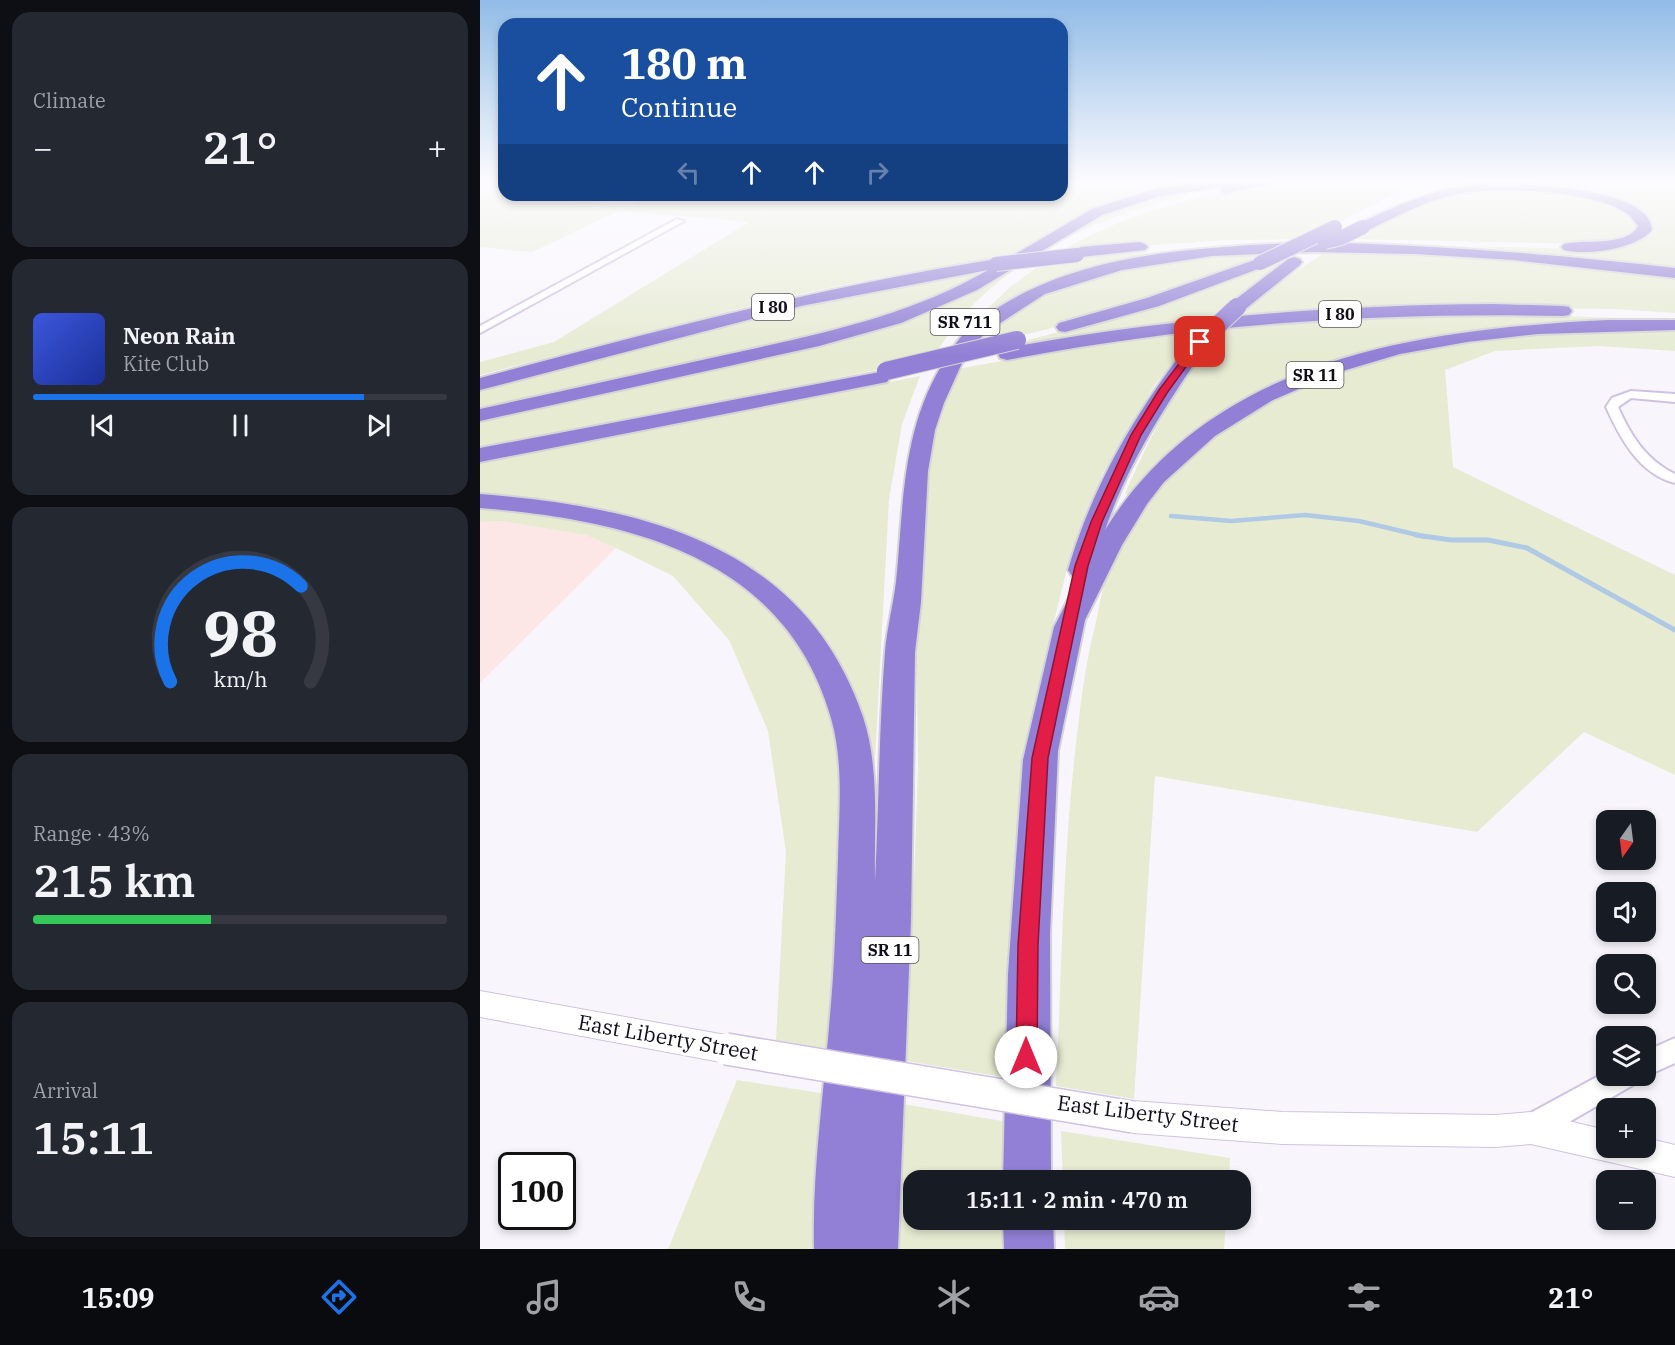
<!DOCTYPE html>
<html lang="en">
<head>
<meta charset="utf-8">
<style>
  body { margin:0; font-family:"IBM Plex Serif",serif; background:#242831; color:#f1f3f6; height:100vh; display:flex; flex-direction:column; font-size:22px; white-space:nowrap }
  * { box-sizing:border-box; margin:0 }
  p { font-size:20px; color:#9ea1a6 }
  .icon { flex:none; width:33px; height:33px; fill:none; stroke:currentColor; stroke-width:2; stroke-linecap:round; stroke-linejoin:round }
  .map { position:relative; flex:1; overflow:hidden }
  .drawer { display:flex; flex-direction:column; gap:12px; padding:12px; background:#0d0f14; width:480px }
  .drawer>* { flex:none }
  .banner { position:absolute; left:18px; top:18px; width:570px; height:183px; border-radius:18px; box-shadow:0 3px 9px #0003; background:#1a4fa0; color:#fff; overflow:hidden }
  .needle { width:39px; rotate:194deg }
  .fabs { position:absolute; left:1116px; top:810px; display:grid; gap:12px }
  .fabs a { display:grid; place-items:center; width:60px; height:60px; border-radius:12px; background:#171b24; box-shadow:0 3px 9px #0003; font-size:30px }
  .speed { position:absolute; left:18px; top:1152px; display:flex; gap:12px; font-size:30px; font-weight:700; text-align:center }
  .speed>* { display:grid; place-content:center; width:78px; height:78px; border-radius:50%; background:#171b24; box-shadow:0 3px 9px #0003; line-height:1 }
  .speed .limit { border:3px solid #111; border-radius:9px; background:#fff; color:#111 }
  .pin { position:absolute; display:grid; place-items:center; width:51px; height:51px; color:#fff; margin:-26px; border-radius:12px; box-shadow:0 3px 9px #0006 }
  .me { position:absolute; width:66px; margin:-33px; rotate:0deg; stroke-linejoin:round; filter:drop-shadow(0 0 4px #0008) }
  .turn { display:flex; align-items:center; gap:21px; height:126px; padding:0 24px; font-size:27px }
  .turn .icon { width:78px; height:78px; stroke-width:2.5 }
  .turn b { display:block; font-size:42px; line-height:51px }
  .lanes { display:flex; align-items:center; height:57px; padding:0 24px; background:#0003; justify-content:center; gap:30px; direction:ltr }
  .lanes .off { opacity:.35 }
  .big { font-size:45px; font-weight:600; line-height:1.1 }
  .drawer .tile { flex:1; display:flex; flex-direction:column; justify-content:center; gap:9px; min-width:0; padding:0 21px; border-radius:18px; background:#242831 }
  .drawer .dial { align-items:center; gap:0 }
  .dial svg { height:156px; overflow:visible; fill:none; stroke:#363941; stroke-width:7; stroke-linecap:round; text-anchor:middle }
  .dial text { fill:#f1f3f6; stroke:none }
  .song { display:flex; align-items:center; gap:18px }
  .cover { width:72px; height:72px; border-radius:9px; background:linear-gradient(135deg,hsl(230 70% 55%),hsl(230 70% 35%)) }
  .played { height:6px; border-radius:3px; background:linear-gradient(90deg,#1a73e8 80%,#363941 80%) }
  .keys { display:flex; justify-content:space-around; direction:ltr }
  .heat { display:flex; justify-content:space-between; align-items:center; font-size:33px; direction:ltr }
  .charge { height:9px; border-radius:4px; background:linear-gradient(90deg,#34c759 43%,#363941 0) }
  .trip { position:absolute; left:423px; top:1170px; width:348px; height:60px; border-radius:18px; background:#171b24; box-shadow:0 3px 9px #0003; font-weight:600; line-height:60px; text-align:center }
  .tabs { display:flex; height:96px; justify-content:space-around; align-items:center; background:#090b0e; color:#9ea1a6 }
  .tabs .icon { width:42px; height:42px }
  .tabs .current { color:#1a73e8 }
  .tabs b { font-size:27px; color:#f1f3f6 }
  main { display:flex; flex:1; min-height:0 }
  .map>svg:first-child { display:block }
  .commercial { fill:#fde7e6 }
  .green { fill:#e6ebd2 }
  .lines { fill:none; stroke-linecap:round; stroke-linejoin:round }
  .stream-far1 { stroke:#b0c9e5; stroke-width:4.5 }
  .stream { stroke:#b0c9e5; stroke-width:5 }
  .minor-casing { stroke:#cec3e3; stroke-width:4 }
  .tertiary-casing { stroke:#cec3e3; stroke-width:2 }
  .motorway-casing { stroke:#d4d4d6; stroke-width:4 }
  .minor { fill:#fff; fill-rule:evenodd }
  .tertiary { fill:#fff; fill-rule:evenodd }
  .motorway { fill:#9180d5; fill-rule:evenodd }
  .tertiary-bridge-casing { stroke:#cec3e3; stroke-width:34; stroke-linecap:butt }
  .motorway-bridge-far1-casing { stroke:#d4d4d6; stroke-width:16; stroke-linecap:butt }
  .motorway-bridge-casing { stroke:#d4d4d6; stroke-width:20; stroke-linecap:butt }
  .tertiary-bridge { stroke:#fff; stroke-width:31 }
  .motorway-bridge-far1 { stroke:#9180d5; stroke-width:14 }
  .motorway-bridge { stroke:#9180d5; stroke-width:18 }
  .route { fill:#e11d48; stroke:#92132f; stroke-width:1.5 }
  .labels { text-anchor:middle; stroke-width:6; stroke-linejoin:round; paint-order:stroke }
  .shield { fill:#fff; stroke:#59565e; stroke-width:1.5 }
  .shield-label { font-size:16px; font-weight:bold; fill:#120e19 }
  .near-street-label { font-size:21px; fill:#120e19; stroke:#fff }
</style>
</head>
<body>
<main>
<section class="drawer">
<div class="tile"><p>Climate</p>
<div class="heat"><a>−</a><b class="big">21°</b><a>+</a></div>
</div>
<div class="tile">
<div class="song"><i class="cover"></i><div><b>Neon Rain</b><p>Kite Club</p></div></div>
<div class="played"></div>
<div class="keys"><svg class="icon" aria-label="previous" viewBox="0 0 24 24"><path d="M18 5L8 12l10 7zM5 5v14"/></svg><svg class="icon" aria-label="pause" viewBox="0 0 24 24"><path d="M8 5v14M16 5v14"/></svg><svg class="icon" aria-label="next" viewBox="0 0 24 24"><path d="M6 5l10 7-10 7zM19 5v14"/></svg></div>
</div>
<div class="tile dial"><svg viewBox="0 0 100 80">
<path d="M14 69A42 42 0 1 1 86 69"/>
<path d="M14 69A42 42 0 0 1 81 20" stroke="#1a73e8"/>
<text x="50" y="56" font-size="32" font-weight="700">98</text>
<text x="50" y="72" font-size="11">km/h</text>
</svg></div>
<div class="tile"><p>Range · 43%</p><b class="big">215 km</b><div class="charge"></div></div>
<div class="tile"><p>Arrival</p><b class="big">15:11</b></div>
</section>
<div class="map">
<svg width="1195" height="1249" viewBox="0 0 1195 1249">
  <rect width="100%" height="100%" fill="#f8f6fc"/>
  <path class="commercial" d="M 22,521 L 107,535 L 136,548 L 0,683 L 0,522 Z"/>
  <g class="green">
    <path d="M 582,180 L 749,180 L 666,192 L 635,201 L 610,212 L 534,257 L 397,278 L 300,298 L 0,375 L 0,362 L 74,342 L 269,222 L 138,211 L 52,252 L 0,247 L 0,193 L 149,206 L 171,195 L 582,195 Z"/>
    <path d="M 803,180 L 943,180 L 824,239 L 748,240 L 581,251 C 650,211 726,194 803,180 Z"/>
    <path d="M 973,180 L 1195,180 L 1195,267 L 989,246 L 1098,249 L 1163,237 L 1170,233 L 1171,225 L 1165,216 L 1141,204 L 1040,185 L 939,198 Z"/>
    <path d="M 737,188 C 673,202 615,221 558,253 L 606,220 L 662,198 Z"/>
    <path d="M 990,189 C 1051,190 1097,188 1154,216 L 1159,229 L 1150,236 L 1109,244 L 869,239 L 950,201 Z"/>
    <path d="M 745,248 L 600,274 L 499,322 L 508,308 L 529,288 L 563,263 L 639,255 Z"/>
    <path d="M 850,249 L 1009,256 L 1195,275 L 1195,313 L 1134,309 L 988,307 L 759,317 L 790,289 Z"/>
    <path d="M 800,250 L 704,288 L 579,326 L 489,349 C 565,262 693,258 800,250 Z"/>
    <path d="M 824,250 L 783,278 L 731,321 L 546,348 L 540,342 L 629,319 Z"/>
    <path d="M 539,266 C 499,296 480,315 453,358 L 0,452 L 0,417 L 360,338 Z"/>
    <path d="M 511,269 L 466,295 L 356,333 L 0,410 L 0,389 L 333,302 Z"/>
    <path d="M 1025,314 L 1195,320 L 1195,324 L 996,332 L 804,383 L 651,496 L 645,494 C 671,434 702,372 750,326 L 897,317 Z"/>
    <path d="M 1195,329 L 1195,351 L 1119,346 L 1015,351 L 965,370 L 973,467 L 1195,575 L 1195,775 L 1104,732 L 997,832 L 675,776 L 654,1099 L 576,1086 C 582,966 583,846 598,727 C 602,691 607,657 616,622 C 619,609 621,595 625,582 C 636,554 650,523 669,499 C 760,383 925,342 1065,331 C 1108,328 1152,329 1195,329 Z"/>
    <path d="M 722,330 L 676,383 L 622,475 L 588,565 L 565,657 L 557,712 L 529,1078 L 426,1061 L 435,855 L 438,765 L 436,597 L 442,514 L 450,453 L 477,369 L 599,347 Z"/>
    <path d="M 440,376 L 422,424 L 409,499 L 394,778 C 379,731 368,679 341,638 C 296,568 200,525 122,510 C 82,502 41,499 0,497 L 0,463 Z"/>
    <path d="M 0,506 L 20,506 L 155,530 L 217,555 L 271,591 L 318,643 L 344,688 L 359,745 L 366,810 L 349,1050 L 296,1040 L 306,852 L 288,731 L 249,640 L 193,576 L 136,548 L 106,535 L 22,521 L 0,522 Z"/>
    <path d="M 257,1080 L 347,1094 L 333,1249 L 188,1249 Z"/>
    <path d="M 423,1104 L 533,1123 L 533,1180 L 434,1180 L 434,1220 L 533,1220 L 532,1249 L 415,1249 Z"/>
    <path d="M 581,1131 L 750,1158 L 749,1180 L 583,1180 Z"/>
    <path d="M 584,1220 L 746,1220 L 744,1249 L 585,1249 Z"/>
  </g>
  <g class="lines">
    <path class="stream-far1" d="M 691,516 L 751,521 L 825,515 L 879,521 L 946,537"/>
    <path class="stream" d="M 936,535 L 971,540 L 1008,540 L 1047,548 L 1195,630"/>
    <defs>
      <g id="minor">
        <path d="M 197,219 L 204,221 L 0,333 L 0,326 Z"/>
        <path d="M 1151,391 L 1195,394 L 1195,402 L 1151,398 L 1138,407 C 1151,436 1166,460 1195,474 L 1195,483 C 1159,474 1140,438 1126,407 L 1132,398 Z"/>
        <path d="M 1195,1038 L 1195,1063 L 1166,1076 L 1164,1076 L 1166,1051 Z"/>
        <path d="M 1126,1072 L 1126,1076 L 1157,1076 L 1153,1085 L 1063,1137 L 1053,1140 L 1043,1137 L 1040,1127 L 1043,1117 Z"/>
      </g>
      <g id="tertiary">
        <path d="M 0,991 L 246,1035 L 257,1039 L 261,1049 L 257,1059 L 246,1063 L 0,1017 Z"/>
        <path d="M 653,1101 L 802,1112 L 1015,1115 L 1051,1112 L 1126,1130 L 1126,1148 L 1166,1148 L 1166,1138 L 1195,1145 L 1195,1177 L 1051,1144 L 1015,1147 L 802,1144 L 653,1133 L 642,1128 L 637,1117 L 642,1106 Z"/>
      </g>
      <g id="motorway">
        <path d="M 736,180 L 795,180 L 793,183 L 746,193 L 741,192 L 741,187 L 680,196 L 622,215 L 497,290 L 421,323 L 339,346 L 0,421 L 0,409 C 82,391 163,373 245,355 C 335,335 428,317 508,270 L 321,306 L 0,390 L 0,378 C 171,332 341,287 516,259 L 522,262 L 612,209 L 678,188 Z"/>
        <path d="M 995,184 C 1027,183 1171,184 1172,230 C 1156,249 1107,256 1084,250 L 1081,247 L 1084,244 C 1103,239 1148,247 1158,226 C 1155,222 1152,218 1149,215 C 1117,190 1012,185 973,195 C 943,202 916,217 888,230 L 883,231 L 876,227 L 878,224 C 916,206 953,189 995,184 Z"/>
        <path d="M 660,242 L 665,244 L 668,247 L 665,250 L 601,257 L 593,252 L 601,247 Z"/>
        <path d="M 833,242 C 954,245 1074,254 1195,268 L 1195,278 L 1033,260 L 935,254 L 833,252 L 732,256 L 642,270 L 565,294 L 505,333 L 496,344 L 482,363 L 464,403 L 455,430 L 448,471 L 441,602 L 435,652 L 431,920 L 418,1249 L 334,1249 C 332,1171 344,1093 350,1015 C 355,963 356,911 358,859 C 359,813 364,763 351,718 C 305,556 148,520 0,508 L 0,494 C 163,507 324,544 383,717 C 400,768 394,828 395,881 C 399,804 399,728 405,652 C 407,628 413,606 416,582 C 424,504 421,426 467,357 C 474,346 482,333 493,325 C 588,250 718,248 833,242 Z"/>
        <path d="M 814,257 L 820,259 L 822,262 L 820,265 L 763,311 L 751,311 L 748,307 L 751,303 L 808,259 Z"/>
        <path d="M 780,258 L 788,263 L 786,266 L 679,306 L 585,332 L 579,331 L 576,327 L 579,323 L 667,298 Z"/>
        <path d="M 1014,304 L 1083,306 L 1089,307 L 1092,311 L 1089,315 L 1083,316 C 896,312 711,324 527,360 L 520,358 L 518,354 L 520,350 L 527,348 C 689,318 850,305 1014,304 Z"/>
        <path d="M 1128,320 L 1195,320 L 1195,330 L 1058,334 L 987,342 L 920,354 L 856,373 L 793,400 L 735,436 L 684,482 L 667,504 L 642,545 L 605,620 L 578,751 L 570,933 L 571,1180 L 523,1180 L 528,974 L 543,760 L 574,627 L 599,578 L 592,576 L 588,570 C 613,483 658,409 713,338 L 727,338 L 729,342 C 688,402 649,460 625,530 C 732,357 942,329 1128,320 Z"/>
        <path d="M 400,372 L 407,374 L 410,378 L 407,382 L 0,462 L 0,448 Z"/>
        <path d="M 523,1220 L 573,1220 L 574,1249 L 524,1249 Z"/>
      </g>
    </defs>
    <use href="#minor" class="minor-casing"/>
    <use href="#tertiary" class="tertiary-casing"/>
    <use href="#motorway" class="motorway-casing"/>
    <use href="#minor" class="minor"/>
    <use href="#tertiary" class="tertiary"/>
    <use href="#motorway" class="motorway"/>
    <defs>
      <path id="tertiary-bridge" d="M 246,1049 L 653,1117"/>
      <g id="motorway-bridge-far1">
        <path d="M 845,242 L 861,238 L 883,227"/>
        <path d="M 780,263 L 855,227"/>
        <path d="M 516,264 L 597,255"/>
      </g>
      <g id="motorway-bridge">
        <path d="M 720,342 L 757,307"/>
        <path d="M 406,371 L 537,340"/>
      </g>
    </defs>
    <use href="#tertiary-bridge" class="tertiary-bridge-casing"/>
    <use href="#motorway-bridge-far1" class="motorway-bridge-far1-casing"/>
    <use href="#motorway-bridge" class="motorway-bridge-casing"/>
    <use href="#tertiary-bridge" class="tertiary-bridge"/>
    <use href="#motorway-bridge-far1" class="motorway-bridge-far1"/>
    <use href="#motorway-bridge" class="motorway-bridge"/>
  </g>
  <linearGradient id="sky" x2="0" y2="1"><stop stop-color="#91bce7"/><stop offset="0.51" stop-color="#fcfbfe"/><stop offset="1" stop-color="#fcfbfe" stop-opacity="0"/></linearGradient>
  <rect width="1195" height="355" fill="url(#sky)"/>
  <path class="route" d="M 717,340 L 724,342 L 687,393 L 661,435 L 622,522 L 608,566 L 568,758 L 558,945 L 557,1057 L 554,1064 L 546,1067 L 539,1064 L 536,1057 L 538,945 L 552,758 L 595,566 L 611,522 L 651,435 L 679,390 Z"/>
  <g class="labels">
    <g class="shield">
      <rect x="272" y="294" width="42" height="26" rx="4.5"/>
      <rect x="839" y="301" width="42" height="26" rx="4.5"/>
      <rect x="450.5" y="309" width="69" height="26" rx="4.5"/>
      <rect x="806.5" y="362" width="57" height="26" rx="4.5"/>
      <rect x="381.5" y="937" width="57" height="26" rx="4.5"/>
    </g>
    <g class="shield-label">
      <text x="293" y="313">I 80</text>
      <text x="860" y="320">I 80</text>
      <text x="485" y="328">SR 711</text>
      <text x="835" y="381">SR 11</text>
      <text x="410" y="956">SR 11</text>
    </g>
    <g class="near-street-label">
      <text transform="translate(188 1038) rotate(10)" y="7">East Liberty Street</text>
      <text transform="translate(668 1114) rotate(7)" y="7">East Liberty Street</text>
    </g>
  </g>
</svg>
<div class="fabs">
<a><svg class="needle" viewBox="-14 -14 28 28"><path d="M0-13l5 13h-10z" fill="#e53935"/><path d="M0 13l5-13h-10z" fill="#9ea1a6"/></svg></a>
<a><svg class="icon" aria-label="sound" viewBox="0 0 24 24"><path d="M4 9h4l5-4v14l-5-4H4zM17 9q2 3 0 6"/></svg></a>
<a><svg class="icon" aria-label="search" viewBox="0 0 24 24"><circle cx="10" cy="10" r="6"/><path d="M15 15l6 6"/></svg></a>
<a><svg class="icon" aria-label="layers" viewBox="0 0 24 24"><path d="M12 4l9 5-9 5-9-5zM3 14l9 5 9-5"/></svg></a>
<a>+</a>
<a>−</a>
</div>
<div class="speed"><div class="limit">100</div></div>
<div class="pin" style="left:720px;top:342px;background:#d93025"><svg class="icon" aria-label="arrive" viewBox="0 0 24 24"><path d="M6 21V4h12l-3 4 3 4H6"/></svg></div>
<svg class="me" style="left:546px;top:1057px" viewBox="-20 -20 40 40"><circle r="19" fill="#fff"/><path d="M0-13L10 11 0 6-10 11z" fill="#e11d48"/></svg>
<div class="trip">15:11 · 2 min · 470 m</div>
<div class="banner">
<div class="turn"><svg class="icon" aria-label="ahead" viewBox="0 0 24 24"><path d="M12 20V5M6 11l6-6 6 6"/></svg><div><b>180 m</b>Continue</div></div>
<div class="lanes"><svg class="icon off" aria-label="left" viewBox="0 0 24 24"><path d="M17 20v-9H6M10 6l-5 5 5 5"/></svg><svg class="icon" aria-label="ahead" viewBox="0 0 24 24"><path d="M12 20V5M6 11l6-6 6 6"/></svg><svg class="icon" aria-label="ahead" viewBox="0 0 24 24"><path d="M12 20V5M6 11l6-6 6 6"/></svg><svg class="icon off" aria-label="right" viewBox="0 0 24 24"><path d="M7 20v-9h11M14 6l5 5-5 5"/></svg></div>
</div>
</div>
</main>
<nav class="tabs">
<b>15:09</b>
<svg class="icon current" aria-label="directions" viewBox="0 0 24 24"><path d="M12 3l9 9-9 9-9-9zM9 14v-3h6M13 9l2 2-2 2"/></svg>
<svg class="icon" aria-label="music" viewBox="0 0 24 24"><path d="M9 18V5l10-2v13"/><circle cx="6" cy="18" r="3"/><circle cx="16" cy="16" r="3"/></svg>
<svg class="icon" aria-label="phone" viewBox="0 0 24 24"><path d="M5 4h4l2 5-3 2q2 4 5 5l2-3 5 2v4C11 20 4 13 5 4z"/></svg>
<svg class="icon" aria-label="climate" viewBox="0 0 24 24"><path d="M12 3v18M4 7l16 10M4 17L20 7"/></svg>
<svg class="icon" aria-label="car" viewBox="0 0 24 24"><path d="M5 17H2v-5l4-1 3-4h7l3 4 3 1v5h-3M9 17h6M6 11h13"/><circle cx="7" cy="17" r="2"/><circle cx="17" cy="17" r="2"/></svg>
<svg class="icon" aria-label="filters" viewBox="0 0 24 24"><path d="M4 7h16M4 17h16"/><circle cx="9" cy="7" r="2"/><circle cx="15" cy="17" r="2"/></svg>
<b>21°</b>
</nav>
</body>
</html>
